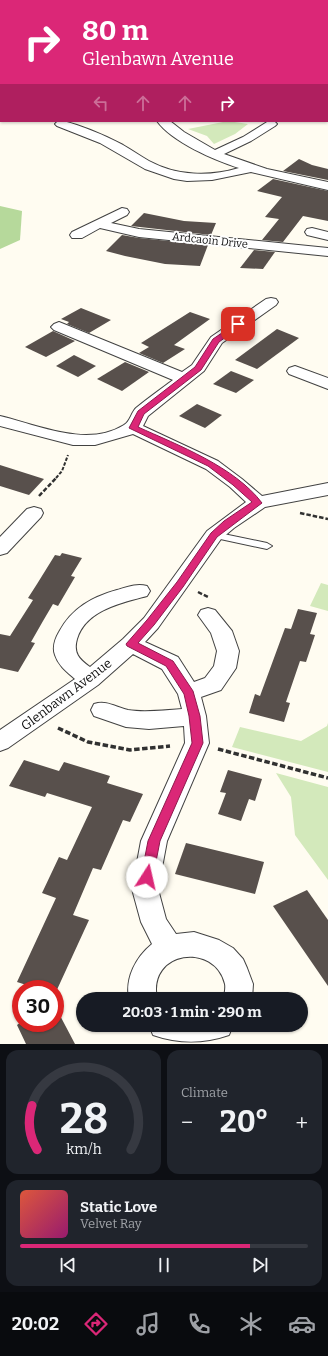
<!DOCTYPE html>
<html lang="en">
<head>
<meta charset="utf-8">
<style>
  body { margin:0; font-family:Bitter,serif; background:#20242c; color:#f1f3f6; height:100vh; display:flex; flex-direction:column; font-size:15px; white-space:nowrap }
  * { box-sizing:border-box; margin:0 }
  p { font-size:13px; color:#9ea1a6 }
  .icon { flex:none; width:22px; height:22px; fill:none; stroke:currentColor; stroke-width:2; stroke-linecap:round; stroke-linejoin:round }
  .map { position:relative; height:1044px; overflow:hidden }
  .panel { display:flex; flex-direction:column; gap:6px; padding:6px; background:#0d0f14; flex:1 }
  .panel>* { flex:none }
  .top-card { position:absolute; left:0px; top:0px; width:328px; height:122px; box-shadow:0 1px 3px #0004; background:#db2777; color:#fff; overflow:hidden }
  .speed { position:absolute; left:12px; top:980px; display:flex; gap:8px; font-size:20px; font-weight:700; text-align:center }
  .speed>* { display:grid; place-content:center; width:52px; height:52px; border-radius:50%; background:#171b24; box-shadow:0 1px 3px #0004; line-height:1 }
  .speed .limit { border:6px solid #d22; background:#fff; color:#111 }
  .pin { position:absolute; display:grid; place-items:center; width:34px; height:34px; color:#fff; margin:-17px; border-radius:8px; box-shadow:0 2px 6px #0006 }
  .me { position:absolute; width:44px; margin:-22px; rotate:10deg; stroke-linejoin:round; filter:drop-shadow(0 0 3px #0008) }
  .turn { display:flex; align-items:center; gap:14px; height:84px; padding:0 16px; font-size:18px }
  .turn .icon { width:52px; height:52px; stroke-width:2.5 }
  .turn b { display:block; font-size:28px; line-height:34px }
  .lanes { display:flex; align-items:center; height:38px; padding:0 16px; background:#0003; justify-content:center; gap:20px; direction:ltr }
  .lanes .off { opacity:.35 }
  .big { font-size:30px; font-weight:700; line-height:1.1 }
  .panel .widget { flex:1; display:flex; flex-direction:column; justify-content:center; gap:6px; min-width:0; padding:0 14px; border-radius:12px; background:#20242c }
  .panel .dial { align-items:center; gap:0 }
  .dial svg { height:104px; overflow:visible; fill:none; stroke:#363941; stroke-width:7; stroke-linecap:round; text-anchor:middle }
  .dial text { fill:#f1f3f6; stroke:none }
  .song { display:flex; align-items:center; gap:12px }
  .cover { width:48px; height:48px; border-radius:6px; background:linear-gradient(135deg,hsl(10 70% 55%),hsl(320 70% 35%)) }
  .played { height:4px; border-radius:2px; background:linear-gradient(90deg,#db2777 80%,#363941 80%) }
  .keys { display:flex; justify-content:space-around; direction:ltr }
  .heat { display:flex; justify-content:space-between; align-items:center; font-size:22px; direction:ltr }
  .panel .tiles { flex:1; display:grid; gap:6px; grid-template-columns:1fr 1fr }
  .widget:last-child { grid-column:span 2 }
  .trip { position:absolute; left:76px; top:992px; width:232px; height:40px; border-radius:20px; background:#171b24; box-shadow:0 1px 3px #0004; font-weight:700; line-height:40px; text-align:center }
  .tabs { display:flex; height:64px; justify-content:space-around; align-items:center; background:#090b0e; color:#9ea1a6 }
  .tabs .icon { width:28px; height:28px }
  .tabs .current { color:#db2777 }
  .tabs b { font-size:18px; color:#f1f3f6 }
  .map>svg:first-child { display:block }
  .green { fill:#d3e9bb }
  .forest { fill:#b6d99b }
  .building { fill:#58504c }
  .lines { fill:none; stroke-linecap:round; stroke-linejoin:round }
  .service-casing { stroke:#424242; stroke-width:2 }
  .minor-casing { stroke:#424242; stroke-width:2 }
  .path-far2 { stroke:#313131; stroke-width:2; stroke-dasharray:3.5 1.5; stroke-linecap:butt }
  .path-far1 { stroke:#313131; stroke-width:2.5; stroke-dasharray:4.5 2; stroke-linecap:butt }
  .path { stroke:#313131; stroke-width:3.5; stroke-dasharray:5.5 2.5; stroke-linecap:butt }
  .service { fill:#fff; fill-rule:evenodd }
  .minor { fill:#fff; fill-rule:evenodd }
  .route { fill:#db2777; stroke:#8e194d }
  .labels { text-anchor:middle; stroke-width:4; stroke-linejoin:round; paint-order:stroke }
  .far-street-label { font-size:11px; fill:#0f0f0f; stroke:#fff }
  .street-label { font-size:13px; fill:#0f0f0f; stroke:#fff }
</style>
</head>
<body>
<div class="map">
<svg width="328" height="1044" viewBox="0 0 328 1044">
  <rect width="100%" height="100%" fill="#fffcf1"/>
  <g class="green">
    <path d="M 228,121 L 248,124 L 235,134 L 214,144 L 207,136 L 188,129 Z"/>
    <path d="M 321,583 L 328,585 L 328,611 L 310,606 Z"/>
    <path d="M 328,723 L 328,772 L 232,747 L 240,727 L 301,741 L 327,726 Z"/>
    <path d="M 276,773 L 328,787 L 328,880 L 295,835 L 291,797 Z"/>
  </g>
  <path class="forest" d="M 0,206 L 22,211 L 20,240 L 0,249 Z"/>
  <g class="building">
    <path d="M 299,159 L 312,165 L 328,169 L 328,180 L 283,171 Z"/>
    <path d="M 273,179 L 328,191 L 328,221 L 303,216 L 283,242 L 262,240 L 279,219 L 265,217 L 282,197 L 257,191 Z"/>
    <path d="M 144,213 L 184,221 L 216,223 L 211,235 L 131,226 Z"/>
    <path d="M 122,235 L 139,238 L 208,245 L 200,266 L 165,264 L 125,256 L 106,251 Z"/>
    <path d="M 254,250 L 275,252 L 263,269 L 240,268 Z"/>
    <path d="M 81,308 L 111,320 L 89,333 L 67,324 L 69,322 L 61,319 Z"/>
    <path d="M 190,312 L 210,319 L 174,345 L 185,349 L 163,363 L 139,353 L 149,347 L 141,343 Z"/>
    <path d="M 277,329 L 299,338 L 257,369 L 235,360 Z"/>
    <path d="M 53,331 L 75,341 L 46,357 L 25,347 Z"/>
    <path d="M 74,355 L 96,366 L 78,377 L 56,366 Z"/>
    <path d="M 125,362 L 149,372 L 122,391 L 97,379 Z"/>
    <path d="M 231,371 L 254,380 L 236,393 L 213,384 Z"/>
    <path d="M 197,404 L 222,415 L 205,428 L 179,416 Z"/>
    <path d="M 0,465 L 44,479 L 29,495 L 0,486 Z"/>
    <path d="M 62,553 L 82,558 L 71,576 L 75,577 L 58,606 L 53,604 L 43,621 L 31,642 L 35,643 L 18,672 L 0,668 L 0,634 L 10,636 L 33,600 L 28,598 L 37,584 L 55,555 L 60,556 Z"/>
    <path d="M 298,609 L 317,613 L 310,634 L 315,635 L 306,662 L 300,661 L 286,702 L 290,703 L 284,722 L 249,713 L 255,694 L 260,696 L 285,628 L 291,629 Z"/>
    <path d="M 24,760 L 59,771 L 64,762 L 110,776 L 107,783 L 143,794 L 130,822 L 123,820 L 101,870 L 93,868 L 73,915 L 89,920 L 55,994 L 55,989 L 39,989 L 17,982 L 56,898 L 42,893 L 59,857 L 67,860 L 92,807 L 47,793 L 45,797 L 9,786 Z"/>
    <path d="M 228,770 L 262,779 L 255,801 L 249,799 L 241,821 L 218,814 L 226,793 L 220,792 Z"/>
    <path d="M 186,843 L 264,862 L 255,894 L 175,874 Z"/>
    <path d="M 307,890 L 328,920 L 328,986 L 273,906 Z"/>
    <path d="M 55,1006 L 75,1044 L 26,1044 L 17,1025 L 21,1022 L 55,1023 Z"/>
  </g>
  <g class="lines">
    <defs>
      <path id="service" d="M 214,532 L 267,543 L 272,546 L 267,549 L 211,537 L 209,535 L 211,533 Z"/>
      <g id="minor">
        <path d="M 63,121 C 83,126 104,135 123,145 C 132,150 140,156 149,161 C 177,176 209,177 239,168 C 214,160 172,142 157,121 L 170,121 L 184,132 L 215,150 L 243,137 L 267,122 L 275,122 L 277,124 L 275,126 L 251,141 L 224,154 L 267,169 L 328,182 L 328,190 L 251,172 L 212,180 L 187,181 L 174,179 L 145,169 L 100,143 L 57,126 L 55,124 L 57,122 Z"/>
        <path d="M 122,208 L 127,209 L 129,212 L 127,215 L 111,223 L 139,229 L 328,248 L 328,256 L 139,237 L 100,228 L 82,238 L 72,238 L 70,235 L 72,232 Z"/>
        <path d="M 312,228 L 328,232 L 328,240 L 307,235 L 305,232 L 307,229 Z"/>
        <path d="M 271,298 L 276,299 L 278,302 L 276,305 L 222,343 L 204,371 L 148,416 L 143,426 L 218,461 L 242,479 L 262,496 L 328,483 L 328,495 L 265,507 L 234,528 L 221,539 L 158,628 L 145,642 L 178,657 L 194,682 L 205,678 L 214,666 L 217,651 L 211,633 L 198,615 L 201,610 L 208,608 L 215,610 L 232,631 L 239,651 L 236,668 L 221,690 L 201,697 L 206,716 L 209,743 L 167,841 L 158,889 L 166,919 L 176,934 L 194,932 L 219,940 L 233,948 L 243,959 L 247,968 L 253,984 L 252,999 L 224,999 C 224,994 226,989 225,984 C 215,942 147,950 157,999 L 129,999 C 125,978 136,957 152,944 L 141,922 L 132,889 L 141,841 L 185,743 L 184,726 L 149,729 L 126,727 L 94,716 L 91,710 L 94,704 C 107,700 115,707 128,710 C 146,713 164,710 182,709 L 178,694 L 162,669 L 133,654 L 98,685 L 8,748 L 0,751 L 0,730 L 75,679 C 67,672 58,665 55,655 C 52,647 55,639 59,632 C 72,608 92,597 117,590 C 127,587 137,583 147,586 L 150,591 L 147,596 C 121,603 86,610 77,639 C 73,653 79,659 90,667 L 123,639 L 144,618 L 207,531 L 246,502 L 230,487 L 206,469 L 133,434 L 95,445 L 73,445 L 0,426 L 0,416 C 38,425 87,448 124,425 C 130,422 131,413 136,408 C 148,398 161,389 173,380 L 54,330 L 51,327 L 54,324 L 59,322 L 64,324 L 182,372 L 192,365 L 211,337 L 266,299 Z"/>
        <path d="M 295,366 L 328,378 L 328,389 L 289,374 L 287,371 L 289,368 Z"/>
        <path d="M 34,507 L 41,509 L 43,513 L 41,517 L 7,553 L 0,555 L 0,537 L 27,509 Z"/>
        <path d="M 149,1025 L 233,1025 L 229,1035 C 203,1044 179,1044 153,1035 Z"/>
      </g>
    </defs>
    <use href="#service" class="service-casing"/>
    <use href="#minor" class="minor-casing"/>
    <path class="path-far2" d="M 56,478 L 62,471 L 68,455"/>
    <g class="path-far1">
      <path d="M 39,496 L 57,477"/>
      <path d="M 300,513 L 328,519"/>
      <path d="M 198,592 L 208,597"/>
    </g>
    <g class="path">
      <path d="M 58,728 L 88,742 L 130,750 L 170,746"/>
      <path d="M 218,749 L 328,778"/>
    </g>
    <use href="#service" class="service"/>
    <use href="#minor" class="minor"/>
  </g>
  <path class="route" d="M 238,322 L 241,323 L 241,326 L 219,342 L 201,370 L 144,414 L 138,427 C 178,445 235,467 262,503 L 217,537 L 183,587 L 154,625 L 138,643 L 173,661 L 193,691 L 200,716 L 203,743 L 160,841 L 153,877 L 152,881 L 147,882 L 143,881 L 141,877 L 148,841 L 192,743 L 189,716 L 184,694 L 166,666 L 127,646 L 126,644 L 147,620 L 177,582 L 211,533 L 224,521 L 252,502 L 233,485 L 208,466 L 129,428 L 138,411 L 195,367 L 213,339 Z"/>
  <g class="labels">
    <g class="far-street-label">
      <text transform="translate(210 240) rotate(6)" y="4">Ardcaoin Drive</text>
    </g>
    <g class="street-label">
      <text transform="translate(66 694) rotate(-37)" y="5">Glenbawn Avenue</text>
    </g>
  </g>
</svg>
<div class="speed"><div class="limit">30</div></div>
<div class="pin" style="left:238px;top:324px;background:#d93025"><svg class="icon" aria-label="arrive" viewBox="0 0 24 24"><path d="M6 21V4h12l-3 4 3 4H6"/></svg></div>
<svg class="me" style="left:147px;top:877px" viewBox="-20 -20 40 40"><circle r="19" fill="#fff"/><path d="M0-13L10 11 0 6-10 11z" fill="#db2777"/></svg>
<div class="trip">20:03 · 1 min · 290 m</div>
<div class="top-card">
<div class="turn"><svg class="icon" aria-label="right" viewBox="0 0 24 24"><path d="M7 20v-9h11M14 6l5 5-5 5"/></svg><div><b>80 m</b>Glenbawn Avenue</div></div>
<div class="lanes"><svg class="icon off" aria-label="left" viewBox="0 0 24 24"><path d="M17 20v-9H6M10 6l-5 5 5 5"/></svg><svg class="icon off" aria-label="ahead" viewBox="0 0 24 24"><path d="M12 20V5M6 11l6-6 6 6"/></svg><svg class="icon off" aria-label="ahead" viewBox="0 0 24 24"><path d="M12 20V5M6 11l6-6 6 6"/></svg><svg class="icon" aria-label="right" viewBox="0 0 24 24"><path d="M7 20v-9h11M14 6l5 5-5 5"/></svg></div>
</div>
</div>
<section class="panel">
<div class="tiles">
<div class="widget dial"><svg viewBox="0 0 100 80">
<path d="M14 69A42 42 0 1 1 86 69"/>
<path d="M14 69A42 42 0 0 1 10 35" stroke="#db2777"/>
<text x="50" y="56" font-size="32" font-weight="700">28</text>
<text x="50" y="72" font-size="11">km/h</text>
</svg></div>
<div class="widget"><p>Climate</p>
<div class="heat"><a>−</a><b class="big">20°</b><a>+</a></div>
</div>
<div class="widget">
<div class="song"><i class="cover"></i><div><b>Static Love</b><p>Velvet Ray</p></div></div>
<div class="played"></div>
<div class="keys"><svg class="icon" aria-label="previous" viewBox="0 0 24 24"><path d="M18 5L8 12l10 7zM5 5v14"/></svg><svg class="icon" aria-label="pause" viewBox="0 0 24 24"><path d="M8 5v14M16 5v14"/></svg><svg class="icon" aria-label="next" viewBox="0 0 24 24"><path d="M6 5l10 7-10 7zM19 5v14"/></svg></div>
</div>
</div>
</section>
<nav class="tabs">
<b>20:02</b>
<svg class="icon current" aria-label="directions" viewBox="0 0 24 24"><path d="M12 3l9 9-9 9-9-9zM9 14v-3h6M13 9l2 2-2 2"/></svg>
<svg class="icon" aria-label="music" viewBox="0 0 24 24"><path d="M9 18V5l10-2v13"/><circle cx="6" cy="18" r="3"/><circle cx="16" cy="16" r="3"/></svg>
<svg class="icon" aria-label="phone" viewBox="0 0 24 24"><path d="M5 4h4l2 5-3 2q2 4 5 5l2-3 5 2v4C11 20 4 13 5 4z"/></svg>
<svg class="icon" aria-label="climate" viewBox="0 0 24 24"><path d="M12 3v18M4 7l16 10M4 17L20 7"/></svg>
<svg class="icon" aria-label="car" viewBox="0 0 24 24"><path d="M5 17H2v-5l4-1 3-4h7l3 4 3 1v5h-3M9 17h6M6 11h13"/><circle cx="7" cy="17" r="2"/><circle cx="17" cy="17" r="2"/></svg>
</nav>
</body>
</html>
